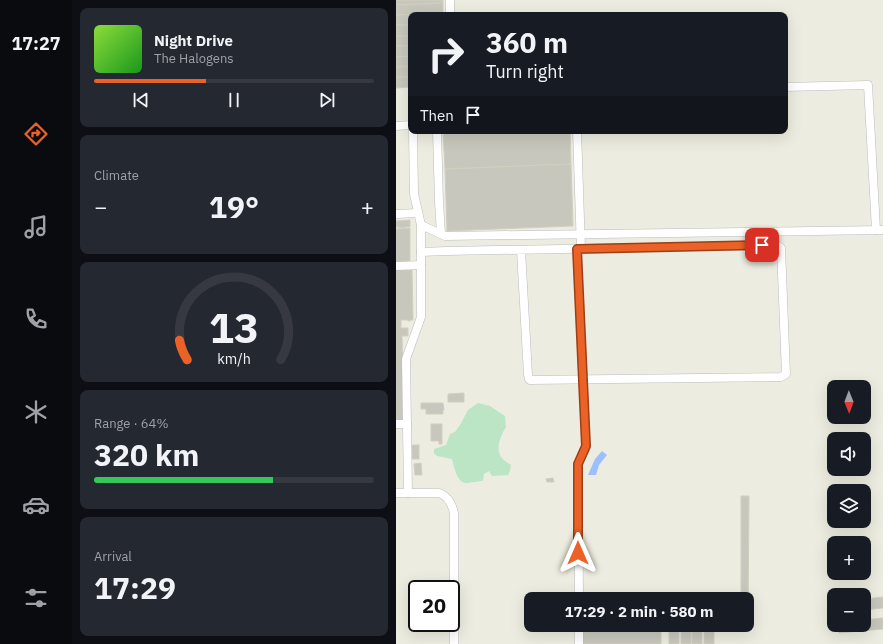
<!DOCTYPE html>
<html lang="en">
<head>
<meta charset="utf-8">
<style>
  body { margin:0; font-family:"IBM Plex Sans",sans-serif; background:#242831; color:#f1f3f6; height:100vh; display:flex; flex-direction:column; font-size:15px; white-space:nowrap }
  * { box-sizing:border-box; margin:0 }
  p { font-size:13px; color:#9ea1a6 }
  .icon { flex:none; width:22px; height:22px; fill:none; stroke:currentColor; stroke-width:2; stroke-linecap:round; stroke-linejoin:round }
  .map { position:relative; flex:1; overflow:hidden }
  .drawer { display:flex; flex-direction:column; gap:8px; padding:8px; background:#0d0f14; width:324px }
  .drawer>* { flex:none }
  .top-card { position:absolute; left:12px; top:12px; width:380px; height:122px; border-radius:8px; box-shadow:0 4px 16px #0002; background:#171b24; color:#f1f3f6; overflow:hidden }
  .needle { width:26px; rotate:179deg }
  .fabs { position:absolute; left:431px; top:380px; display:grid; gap:8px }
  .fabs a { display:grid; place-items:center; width:44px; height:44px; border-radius:8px; background:#171b24; box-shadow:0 4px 16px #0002; font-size:20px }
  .speed { position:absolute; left:12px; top:580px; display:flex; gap:8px; font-size:20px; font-weight:700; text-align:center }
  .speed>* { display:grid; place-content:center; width:52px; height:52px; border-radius:50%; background:#171b24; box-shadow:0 4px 16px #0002; line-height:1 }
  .speed .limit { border:2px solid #111; border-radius:6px; background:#fff; color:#111 }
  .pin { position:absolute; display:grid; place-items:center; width:34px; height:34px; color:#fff; margin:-17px; border-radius:8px; box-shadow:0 2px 6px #0006 }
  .me { position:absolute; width:44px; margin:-22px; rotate:0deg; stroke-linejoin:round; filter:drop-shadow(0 0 3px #0008) }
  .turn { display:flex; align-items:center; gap:14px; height:84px; padding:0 12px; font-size:18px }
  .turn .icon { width:52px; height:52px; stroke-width:2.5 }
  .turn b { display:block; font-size:28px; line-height:34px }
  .then { display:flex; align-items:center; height:38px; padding:0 12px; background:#0003; gap:8px; font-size:15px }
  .big { font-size:30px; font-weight:700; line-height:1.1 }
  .drawer .tile { flex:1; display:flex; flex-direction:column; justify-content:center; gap:6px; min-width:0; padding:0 14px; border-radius:8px; background:#242831 }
  .drawer .dial { align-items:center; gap:0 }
  .dial svg { height:104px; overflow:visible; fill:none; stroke:#363941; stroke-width:7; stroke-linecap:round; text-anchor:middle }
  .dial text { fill:#f1f3f6; stroke:none }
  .song { display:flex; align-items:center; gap:12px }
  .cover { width:48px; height:48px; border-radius:6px; background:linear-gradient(135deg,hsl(90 70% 55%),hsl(120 70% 35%)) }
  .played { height:4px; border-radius:2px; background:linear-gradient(90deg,#ec6226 40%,#363941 40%) }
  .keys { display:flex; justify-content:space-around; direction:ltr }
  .heat { display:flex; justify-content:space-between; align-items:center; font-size:22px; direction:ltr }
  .charge { height:6px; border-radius:3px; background:linear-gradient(90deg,#34c759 64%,#363941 0) }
  .trip { position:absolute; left:128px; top:592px; width:230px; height:40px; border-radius:8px; background:#171b24; box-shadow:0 4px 16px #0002; font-weight:700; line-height:40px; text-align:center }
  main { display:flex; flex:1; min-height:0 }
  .menu { display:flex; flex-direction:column; width:72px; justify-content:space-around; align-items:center; background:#090b0e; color:#9ea1a6 }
  .menu .icon { width:28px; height:28px }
  .menu .on { color:#ec6226 }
  .menu b { font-size:18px; color:#f1f3f6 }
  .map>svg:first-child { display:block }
  .green { fill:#bbe5c5 }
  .water { fill:#9ebfff }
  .building { fill:#c7c7bd; stroke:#d1cfbe }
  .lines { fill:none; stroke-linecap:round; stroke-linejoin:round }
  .minor-casing { stroke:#bbbcc2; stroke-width:9 }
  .minor { stroke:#fff; stroke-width:8 }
  .route-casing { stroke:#994019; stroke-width:10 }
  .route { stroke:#ec6226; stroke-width:7 }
</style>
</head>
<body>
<main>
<nav class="menu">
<b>17:27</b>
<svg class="icon on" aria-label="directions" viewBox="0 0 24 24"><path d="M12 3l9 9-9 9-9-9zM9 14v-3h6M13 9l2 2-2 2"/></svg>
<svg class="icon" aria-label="music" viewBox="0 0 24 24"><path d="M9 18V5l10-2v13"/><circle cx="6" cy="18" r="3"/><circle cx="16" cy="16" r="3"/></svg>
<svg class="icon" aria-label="phone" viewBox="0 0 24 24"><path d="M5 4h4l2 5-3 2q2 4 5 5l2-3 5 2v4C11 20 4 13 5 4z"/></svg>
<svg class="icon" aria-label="climate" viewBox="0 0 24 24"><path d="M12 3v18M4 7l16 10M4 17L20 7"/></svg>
<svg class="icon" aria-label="car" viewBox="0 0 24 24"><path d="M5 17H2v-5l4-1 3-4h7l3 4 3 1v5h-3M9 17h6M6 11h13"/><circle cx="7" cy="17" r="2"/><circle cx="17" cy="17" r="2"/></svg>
<svg class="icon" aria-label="filters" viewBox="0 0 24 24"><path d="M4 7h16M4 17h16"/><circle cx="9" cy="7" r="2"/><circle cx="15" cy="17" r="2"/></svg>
</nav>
<section class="drawer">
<div class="tile">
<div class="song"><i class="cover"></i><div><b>Night Drive</b><p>The Halogens</p></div></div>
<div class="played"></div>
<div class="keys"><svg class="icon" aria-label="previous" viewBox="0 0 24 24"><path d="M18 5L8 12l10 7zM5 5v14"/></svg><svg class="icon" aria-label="pause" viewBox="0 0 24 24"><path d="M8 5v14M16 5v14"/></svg><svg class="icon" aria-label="next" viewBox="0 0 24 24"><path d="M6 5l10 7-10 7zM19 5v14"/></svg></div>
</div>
<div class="tile"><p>Climate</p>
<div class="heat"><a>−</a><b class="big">19°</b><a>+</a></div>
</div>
<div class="tile dial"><svg viewBox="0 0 100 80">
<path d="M14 69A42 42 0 1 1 86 69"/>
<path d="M14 69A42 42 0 0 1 8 54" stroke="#ec6226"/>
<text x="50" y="56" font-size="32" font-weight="700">13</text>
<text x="50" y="72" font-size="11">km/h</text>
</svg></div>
<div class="tile"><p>Range · 64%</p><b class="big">320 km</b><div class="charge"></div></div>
<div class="tile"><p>Arrival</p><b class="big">17:29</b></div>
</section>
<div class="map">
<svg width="487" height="644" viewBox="0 0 487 644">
  <rect width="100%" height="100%" fill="#ecece0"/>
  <path class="green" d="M 82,403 L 94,406 L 109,416 L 110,427 C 105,435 99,448 105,457 C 107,460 112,463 115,465 L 114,471 L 112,475 L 96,476 L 93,471 L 88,474 L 87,481 C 84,481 72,483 70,483 C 61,483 58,466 56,459 L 41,456 L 38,453 L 38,449 L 50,445 L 54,434 L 59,432 L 64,425 L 72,410 Z"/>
  <path class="water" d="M 206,451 L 211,455 L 203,465 L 200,475 L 192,475 L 199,459 Z"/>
  <g class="building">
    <path d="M 0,0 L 47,0 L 47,3 L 0,5 Z"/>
    <path d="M 47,3 L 47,13 L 0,15 L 0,5 Z"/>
    <path d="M 47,13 L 47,15 L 15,15 L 15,25 L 0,25 L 0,15 Z"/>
    <rect x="0" y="25" width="15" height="11"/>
    <rect x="0" y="36" width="15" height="10"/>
    <path d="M 0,46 L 15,46 L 15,56 L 0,57 Z"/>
    <path d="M 15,56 L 15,66 L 0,67 L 0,57 Z"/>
    <path d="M 15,66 L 15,77 L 0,77 L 0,67 Z"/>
    <path d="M 0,77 L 15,77 L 15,87 L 0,88 Z"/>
    <path d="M 47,131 L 174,131 L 175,164 L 49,169 Z"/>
    <path d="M 175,164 L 177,226 L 51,231 L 49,169 Z"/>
    <path d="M 14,220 L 14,227 L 9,227 L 9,228 L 0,227 L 0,221 Z"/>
    <path d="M 14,228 L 14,261 L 0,262 L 0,229 Z"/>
    <path d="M 0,267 L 3,267 L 3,270 L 16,270 L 17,320 L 14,320 L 14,321 L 12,321 L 12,320 L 5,320 L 5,328 L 12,328 L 12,336 L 6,336 L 8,419 L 0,420 Z"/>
    <path d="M 68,393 L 68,402 L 52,402 L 52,394 Z"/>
    <path d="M 25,403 L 47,403 L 48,410 L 47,410 L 47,414 L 30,414 L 30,409 L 25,409 Z"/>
    <path d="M 35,424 L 46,424 L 46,444 L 43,444 L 43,441 L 35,441 Z"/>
    <rect x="16" y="445" width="7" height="14"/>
    <path d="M 25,463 L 26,475 L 19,475 L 18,464 Z"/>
    <path d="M 157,478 L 158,482 L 151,482 L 150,479 Z"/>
    <path d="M 345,496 L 353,496 L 352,623 L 351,623 L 351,599 L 345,599 Z"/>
    <path d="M 487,597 L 487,608 L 468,610 L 468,599 Z"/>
    <path d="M 487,618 L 487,629 L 443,633 L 443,625 L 468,625 L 468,620 Z"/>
    <rect x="186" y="626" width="79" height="18"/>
    <rect x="273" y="630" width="10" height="14"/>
    <rect x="285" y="630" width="10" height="14"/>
    <rect x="296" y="630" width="10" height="14"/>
    <rect x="308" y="630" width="10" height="14"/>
  </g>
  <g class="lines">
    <defs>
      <g id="minor">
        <path d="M 54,0 L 54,15"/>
        <path d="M 389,87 L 472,85 L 480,230"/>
        <path d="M 0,126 L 15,125"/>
        <path d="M 41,131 L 43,202 L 45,234"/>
        <path d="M 181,131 L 185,249"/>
        <path d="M 0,214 L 22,213"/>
        <path d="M 25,225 L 49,236 L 487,230"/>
        <path d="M 181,249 L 190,446 L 182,464 L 183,599"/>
        <path d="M 25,252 L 50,251 L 381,245 L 385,248 L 390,374 L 385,377 L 134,380 L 133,379 L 132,375 L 125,250"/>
        <path d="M 0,266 L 25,265"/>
        <path d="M 0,424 L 11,424"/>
        <path d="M 0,493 L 43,493 C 52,496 56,504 58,513 L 58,644"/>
        <path d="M 12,493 L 10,359 L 25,317 L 25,225 L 18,194 L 17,131"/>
        <path d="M 183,625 L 183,644"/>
      </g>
    </defs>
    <use href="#minor" class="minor-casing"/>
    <use href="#minor" class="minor"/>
  </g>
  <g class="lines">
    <defs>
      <path id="route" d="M 182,553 L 182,464 L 190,446 L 181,249 L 366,245"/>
    </defs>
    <use href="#route" class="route-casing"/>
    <use href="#route" class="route"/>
  </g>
</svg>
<div class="fabs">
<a><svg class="needle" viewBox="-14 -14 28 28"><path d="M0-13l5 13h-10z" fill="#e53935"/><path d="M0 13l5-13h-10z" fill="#9ea1a6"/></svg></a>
<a><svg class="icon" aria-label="sound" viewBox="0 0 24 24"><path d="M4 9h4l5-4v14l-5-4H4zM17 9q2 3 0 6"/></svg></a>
<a><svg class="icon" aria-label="layers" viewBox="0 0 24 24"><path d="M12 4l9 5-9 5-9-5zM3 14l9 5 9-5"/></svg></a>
<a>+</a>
<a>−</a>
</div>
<div class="speed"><div class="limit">20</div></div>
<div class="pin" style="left:366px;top:245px;background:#d93025"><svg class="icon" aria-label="arrive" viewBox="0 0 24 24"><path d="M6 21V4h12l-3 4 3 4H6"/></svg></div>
<svg class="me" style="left:182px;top:553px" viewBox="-20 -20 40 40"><path d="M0-17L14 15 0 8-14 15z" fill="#ec6226" stroke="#fff" stroke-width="4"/></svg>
<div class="trip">17:29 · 2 min · 580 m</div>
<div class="top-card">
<div class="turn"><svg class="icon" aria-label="right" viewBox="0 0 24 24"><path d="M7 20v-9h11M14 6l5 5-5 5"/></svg><div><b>360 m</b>Turn right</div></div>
<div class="then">Then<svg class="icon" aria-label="arrive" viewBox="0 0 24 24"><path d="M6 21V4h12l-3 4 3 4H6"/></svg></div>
</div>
</div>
</main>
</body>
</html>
